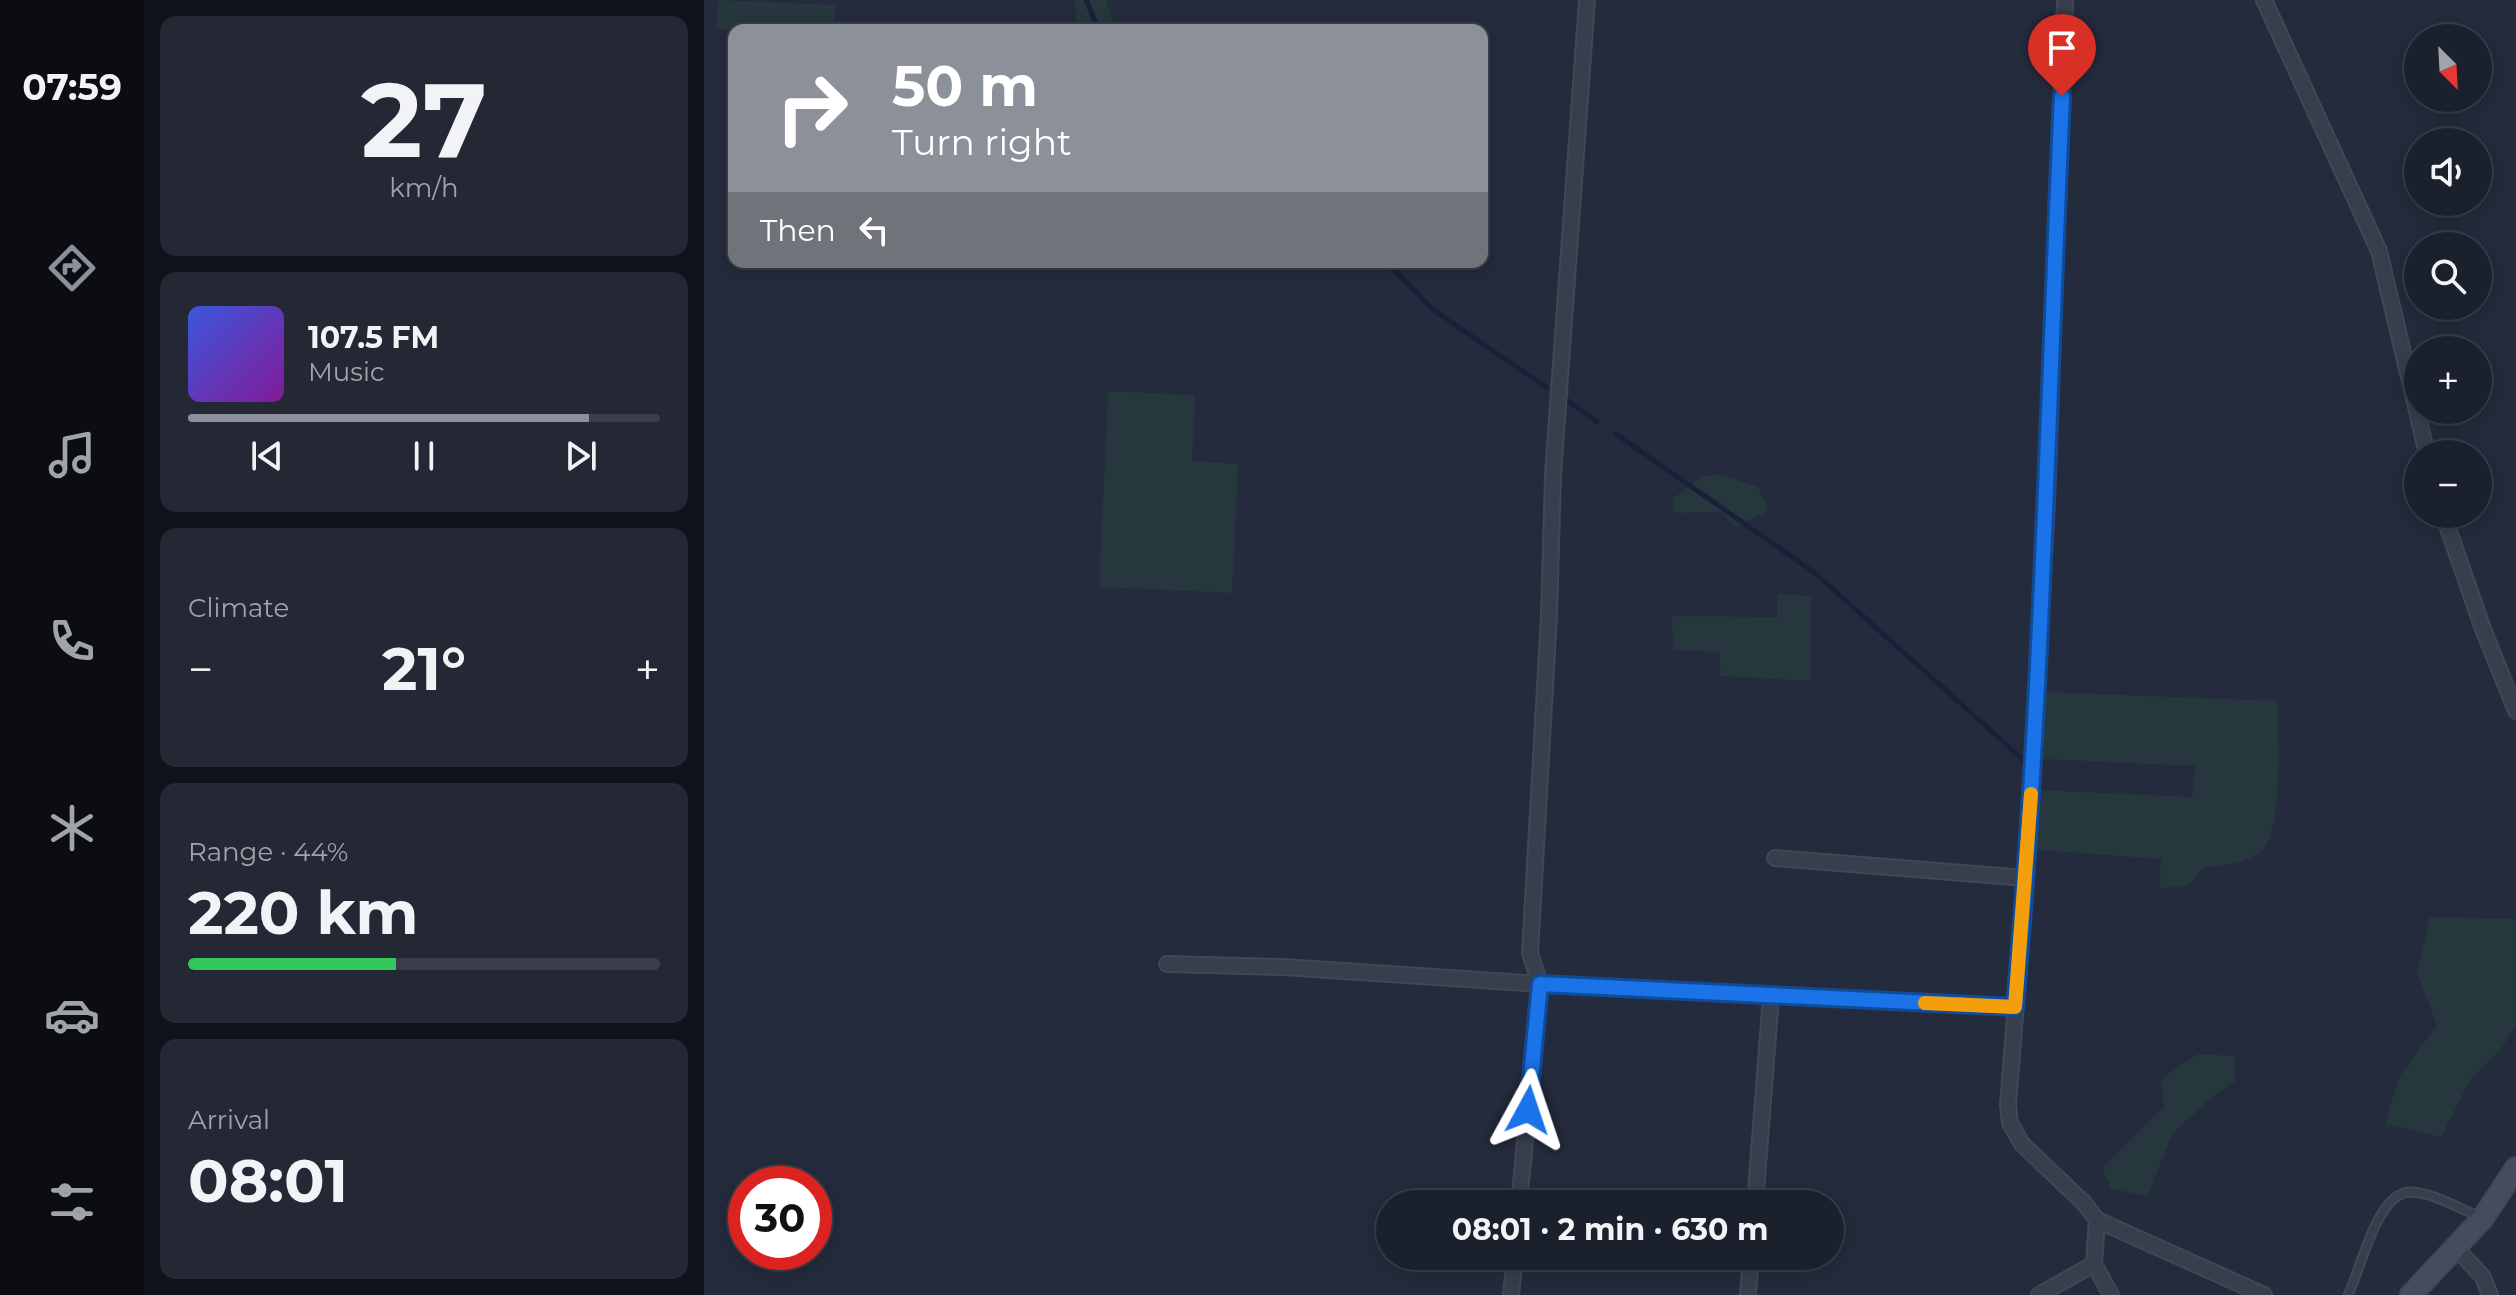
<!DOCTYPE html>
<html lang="en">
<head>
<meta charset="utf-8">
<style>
  body { margin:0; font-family:Montserrat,sans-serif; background:#242835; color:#f1f3f6; height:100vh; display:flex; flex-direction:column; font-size:30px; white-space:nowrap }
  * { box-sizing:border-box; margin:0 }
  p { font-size:26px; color:#a0a3aa }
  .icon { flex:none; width:44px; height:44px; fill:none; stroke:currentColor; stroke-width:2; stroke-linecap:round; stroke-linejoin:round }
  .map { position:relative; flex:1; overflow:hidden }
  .side { display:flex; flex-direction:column; gap:16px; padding:16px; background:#0f1219; width:560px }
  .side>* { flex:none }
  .banner { position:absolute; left:24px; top:24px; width:760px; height:244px; border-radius:16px; box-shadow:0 4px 20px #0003,0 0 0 2px #393e49; background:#8c9099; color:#fff; overflow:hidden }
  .needle { width:52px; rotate:156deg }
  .tools { position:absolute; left:1700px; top:24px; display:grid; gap:16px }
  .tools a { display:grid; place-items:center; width:88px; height:88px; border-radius:50%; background:#1b202d; box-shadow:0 4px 20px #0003,0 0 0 2px #393e49; font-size:40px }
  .speed { position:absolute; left:24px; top:1166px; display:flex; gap:16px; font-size:40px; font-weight:700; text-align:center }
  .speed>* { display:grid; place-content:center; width:104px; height:104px; border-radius:50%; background:#1b202d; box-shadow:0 4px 20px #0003,0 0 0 2px #393e49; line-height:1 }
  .speed .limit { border:12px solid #d22; background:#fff; color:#111 }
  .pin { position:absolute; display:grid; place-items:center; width:68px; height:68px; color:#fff; margin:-82px -34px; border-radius:50% 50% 50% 0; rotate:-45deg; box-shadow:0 0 8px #0007 }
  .pin .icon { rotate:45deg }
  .me { position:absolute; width:88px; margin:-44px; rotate:5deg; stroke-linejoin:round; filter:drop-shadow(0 0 6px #0008) }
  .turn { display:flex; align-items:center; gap:28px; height:168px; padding:0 32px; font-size:36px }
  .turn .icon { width:104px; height:104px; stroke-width:2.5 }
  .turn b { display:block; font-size:56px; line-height:68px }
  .then { display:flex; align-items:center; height:76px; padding:0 32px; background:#0003; gap:16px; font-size:30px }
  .big { font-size:60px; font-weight:700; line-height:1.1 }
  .side .widget { flex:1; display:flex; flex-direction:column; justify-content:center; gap:12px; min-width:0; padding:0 28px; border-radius:16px; background:#242835 }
  .side .dial { align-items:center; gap:0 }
  .dial b { font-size:104px; line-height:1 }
  .song { display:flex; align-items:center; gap:24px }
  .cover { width:96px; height:96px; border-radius:12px; background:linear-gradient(135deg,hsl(230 70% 55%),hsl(290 70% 35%)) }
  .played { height:8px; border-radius:4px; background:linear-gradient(90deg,#8c9099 85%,#393e49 85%) }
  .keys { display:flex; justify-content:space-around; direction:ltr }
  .heat { display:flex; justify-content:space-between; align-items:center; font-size:44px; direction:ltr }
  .charge { height:12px; border-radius:6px; background:linear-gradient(90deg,#34c759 44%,#393e49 0) }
  .trip { position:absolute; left:672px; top:1190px; width:468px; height:80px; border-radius:40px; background:#1b202d; box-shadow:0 4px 20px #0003,0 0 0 2px #393e49; font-weight:700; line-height:80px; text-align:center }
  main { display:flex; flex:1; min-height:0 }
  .tab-bar { display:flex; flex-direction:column; width:144px; justify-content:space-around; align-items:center; background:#0b0d12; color:#a0a3aa }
  .tab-bar .icon { width:56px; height:56px }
  .tab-bar .active { color:#8c9099 }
  .tab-bar b { font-size:36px; color:#f1f3f6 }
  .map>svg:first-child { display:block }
  .green { fill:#26373d }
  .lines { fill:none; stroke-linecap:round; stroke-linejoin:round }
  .stream { stroke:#182139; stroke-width:5 }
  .lane-casing { stroke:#414755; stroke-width:11 }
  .street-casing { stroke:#414755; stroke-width:18 }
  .secondary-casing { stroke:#414755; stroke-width:24 }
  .lane { stroke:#383e4c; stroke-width:7 }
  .street { stroke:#383e4c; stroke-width:14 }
  .secondary { stroke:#464c5f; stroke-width:20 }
  .route-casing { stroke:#114b97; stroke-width:20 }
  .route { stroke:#1a73e8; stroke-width:14 }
  .slow { stroke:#f59e0b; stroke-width:14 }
</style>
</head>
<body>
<main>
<nav class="tab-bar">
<b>07:59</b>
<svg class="icon active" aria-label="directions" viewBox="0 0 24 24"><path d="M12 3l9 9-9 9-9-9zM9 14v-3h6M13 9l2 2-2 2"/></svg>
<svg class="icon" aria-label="music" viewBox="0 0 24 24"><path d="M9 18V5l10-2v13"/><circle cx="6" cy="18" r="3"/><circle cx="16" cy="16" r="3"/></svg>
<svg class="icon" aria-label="phone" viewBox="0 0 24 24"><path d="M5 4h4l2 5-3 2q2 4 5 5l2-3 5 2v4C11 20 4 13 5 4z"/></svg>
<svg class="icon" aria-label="climate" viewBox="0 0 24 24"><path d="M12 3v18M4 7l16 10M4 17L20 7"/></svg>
<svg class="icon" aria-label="car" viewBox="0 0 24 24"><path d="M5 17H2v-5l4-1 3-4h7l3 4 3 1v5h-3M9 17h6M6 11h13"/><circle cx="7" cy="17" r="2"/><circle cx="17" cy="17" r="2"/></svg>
<svg class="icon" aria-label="filters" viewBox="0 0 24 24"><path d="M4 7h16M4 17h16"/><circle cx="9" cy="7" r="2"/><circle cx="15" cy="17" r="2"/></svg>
</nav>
<section class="side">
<div class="widget dial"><b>27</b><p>km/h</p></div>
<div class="widget">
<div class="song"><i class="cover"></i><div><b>107.5 FM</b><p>Music</p></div></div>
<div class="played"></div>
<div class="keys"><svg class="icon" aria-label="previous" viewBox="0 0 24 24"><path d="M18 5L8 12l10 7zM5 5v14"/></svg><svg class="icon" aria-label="pause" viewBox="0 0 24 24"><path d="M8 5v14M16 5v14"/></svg><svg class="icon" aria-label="next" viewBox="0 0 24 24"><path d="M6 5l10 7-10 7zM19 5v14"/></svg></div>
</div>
<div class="widget"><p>Climate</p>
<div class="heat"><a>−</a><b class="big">21°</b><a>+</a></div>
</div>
<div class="widget"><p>Range · 44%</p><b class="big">220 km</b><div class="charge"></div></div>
<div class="widget"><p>Arrival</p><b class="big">08:01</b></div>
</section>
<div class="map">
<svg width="1812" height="1295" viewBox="0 0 1812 1295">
  <rect width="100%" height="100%" fill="#242b3c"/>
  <g class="green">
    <path d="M 15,0 L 132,5 L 130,30 L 12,29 Z"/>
    <path d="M 371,0 L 402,0 L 411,26 L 416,30 L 373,30 Z"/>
    <path d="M 404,391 L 491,395 L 488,461 L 534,464 L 528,593 L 395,587 Z"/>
    <path d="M 1016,474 L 1054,487 L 1065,511 L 1031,526 L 1017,512 L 970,513 L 968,499 L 998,477 Z"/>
    <path d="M 1073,594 L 1107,596 L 1106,681 L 1017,676 L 1015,652 L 969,650 L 968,616 L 1073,617 Z"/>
    <path d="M 1342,692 L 1574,701 C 1573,732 1580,829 1559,849 C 1543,864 1520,866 1500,867 L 1485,885 L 1455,889 L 1457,859 L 1333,850 L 1336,790 L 1488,797 L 1491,766 L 1339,759 Z"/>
    <path d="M 1726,917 L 1812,919 L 1812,1025 L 1797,1049 L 1767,1078 L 1737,1137 L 1681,1124 L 1695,1077 L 1733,1025 L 1713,973 Z"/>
    <path d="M 1494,1054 L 1531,1056 L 1531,1081 L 1509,1096 L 1468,1134 L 1444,1196 L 1407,1189 L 1398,1168 L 1460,1107 L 1457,1079 Z"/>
  </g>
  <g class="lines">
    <g class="stream">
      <path d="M 382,0 L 395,30"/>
      <path d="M 683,262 L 728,309 L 842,387"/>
      <path d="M 863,400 L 893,422"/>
      <path d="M 912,434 L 1111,573 L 1323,763"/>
    </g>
    <defs>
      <path id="lane" d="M 1644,1295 C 1657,1270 1672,1193 1706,1192 C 1728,1192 1756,1209 1777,1217"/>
      <g id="street">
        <path d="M 1361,0 L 1343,505 L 1322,878 L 1304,1104 L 1306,1123 L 1318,1144 L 1380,1203 L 1393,1220 L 1390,1264 L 1407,1295"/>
        <path d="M 1560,0 L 1675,251 L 1723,454"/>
        <path d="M 1739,514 L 1779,629 L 1812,711"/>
        <path d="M 1071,858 L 1322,878"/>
        <path d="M 463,964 L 579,967 L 836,984 L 1311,1007"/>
        <path d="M 815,1204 L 836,984 L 826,953 L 845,616 L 849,475 L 883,0"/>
        <path d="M 1051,1204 L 1067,996"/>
        <path d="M 1393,1220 L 1560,1295"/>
        <path d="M 1753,1249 L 1779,1277 L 1786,1295"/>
        <path d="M 807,1295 L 811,1256"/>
        <path d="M 1044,1295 L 1047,1256"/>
        <path d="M 1335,1295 L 1390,1264"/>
      </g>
      <path id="secondary" d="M 1707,1295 L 1779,1218 L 1812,1168"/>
    </defs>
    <use href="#lane" class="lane-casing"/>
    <use href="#street" class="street-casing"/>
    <use href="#secondary" class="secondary-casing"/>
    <use href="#lane" class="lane"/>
    <use href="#street" class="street"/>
    <use href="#secondary" class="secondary"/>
  </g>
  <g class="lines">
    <defs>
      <path id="route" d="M 824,1110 L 836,984 L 1311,1007 C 1338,704 1344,400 1358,96"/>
    </defs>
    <use href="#route" class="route-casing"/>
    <use href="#route" class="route"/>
    <path class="slow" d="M 1221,1003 L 1311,1007 L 1327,794"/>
  </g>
</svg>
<div class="tools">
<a><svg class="needle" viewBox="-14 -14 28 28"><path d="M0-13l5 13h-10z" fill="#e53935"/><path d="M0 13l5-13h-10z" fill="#a0a3aa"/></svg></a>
<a><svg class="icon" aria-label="sound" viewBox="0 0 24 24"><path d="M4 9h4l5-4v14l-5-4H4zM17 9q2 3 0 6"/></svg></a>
<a><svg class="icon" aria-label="search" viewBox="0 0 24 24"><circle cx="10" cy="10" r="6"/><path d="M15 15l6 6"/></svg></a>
<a>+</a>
<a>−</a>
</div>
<div class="speed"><div class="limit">30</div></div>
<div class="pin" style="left:1358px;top:96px;background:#d93025"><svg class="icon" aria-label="arrive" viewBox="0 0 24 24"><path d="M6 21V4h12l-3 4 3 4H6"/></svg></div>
<svg class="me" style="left:824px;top:1110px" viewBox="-20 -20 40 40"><path d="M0-17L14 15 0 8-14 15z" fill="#1a73e8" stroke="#fff" stroke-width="4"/></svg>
<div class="trip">08:01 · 2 min · 630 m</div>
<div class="banner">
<div class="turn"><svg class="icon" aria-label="right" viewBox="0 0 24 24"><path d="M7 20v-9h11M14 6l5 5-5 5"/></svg><div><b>50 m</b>Turn right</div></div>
<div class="then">Then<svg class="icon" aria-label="left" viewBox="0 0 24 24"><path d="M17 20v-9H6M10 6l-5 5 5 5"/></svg></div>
</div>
</div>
</main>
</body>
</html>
